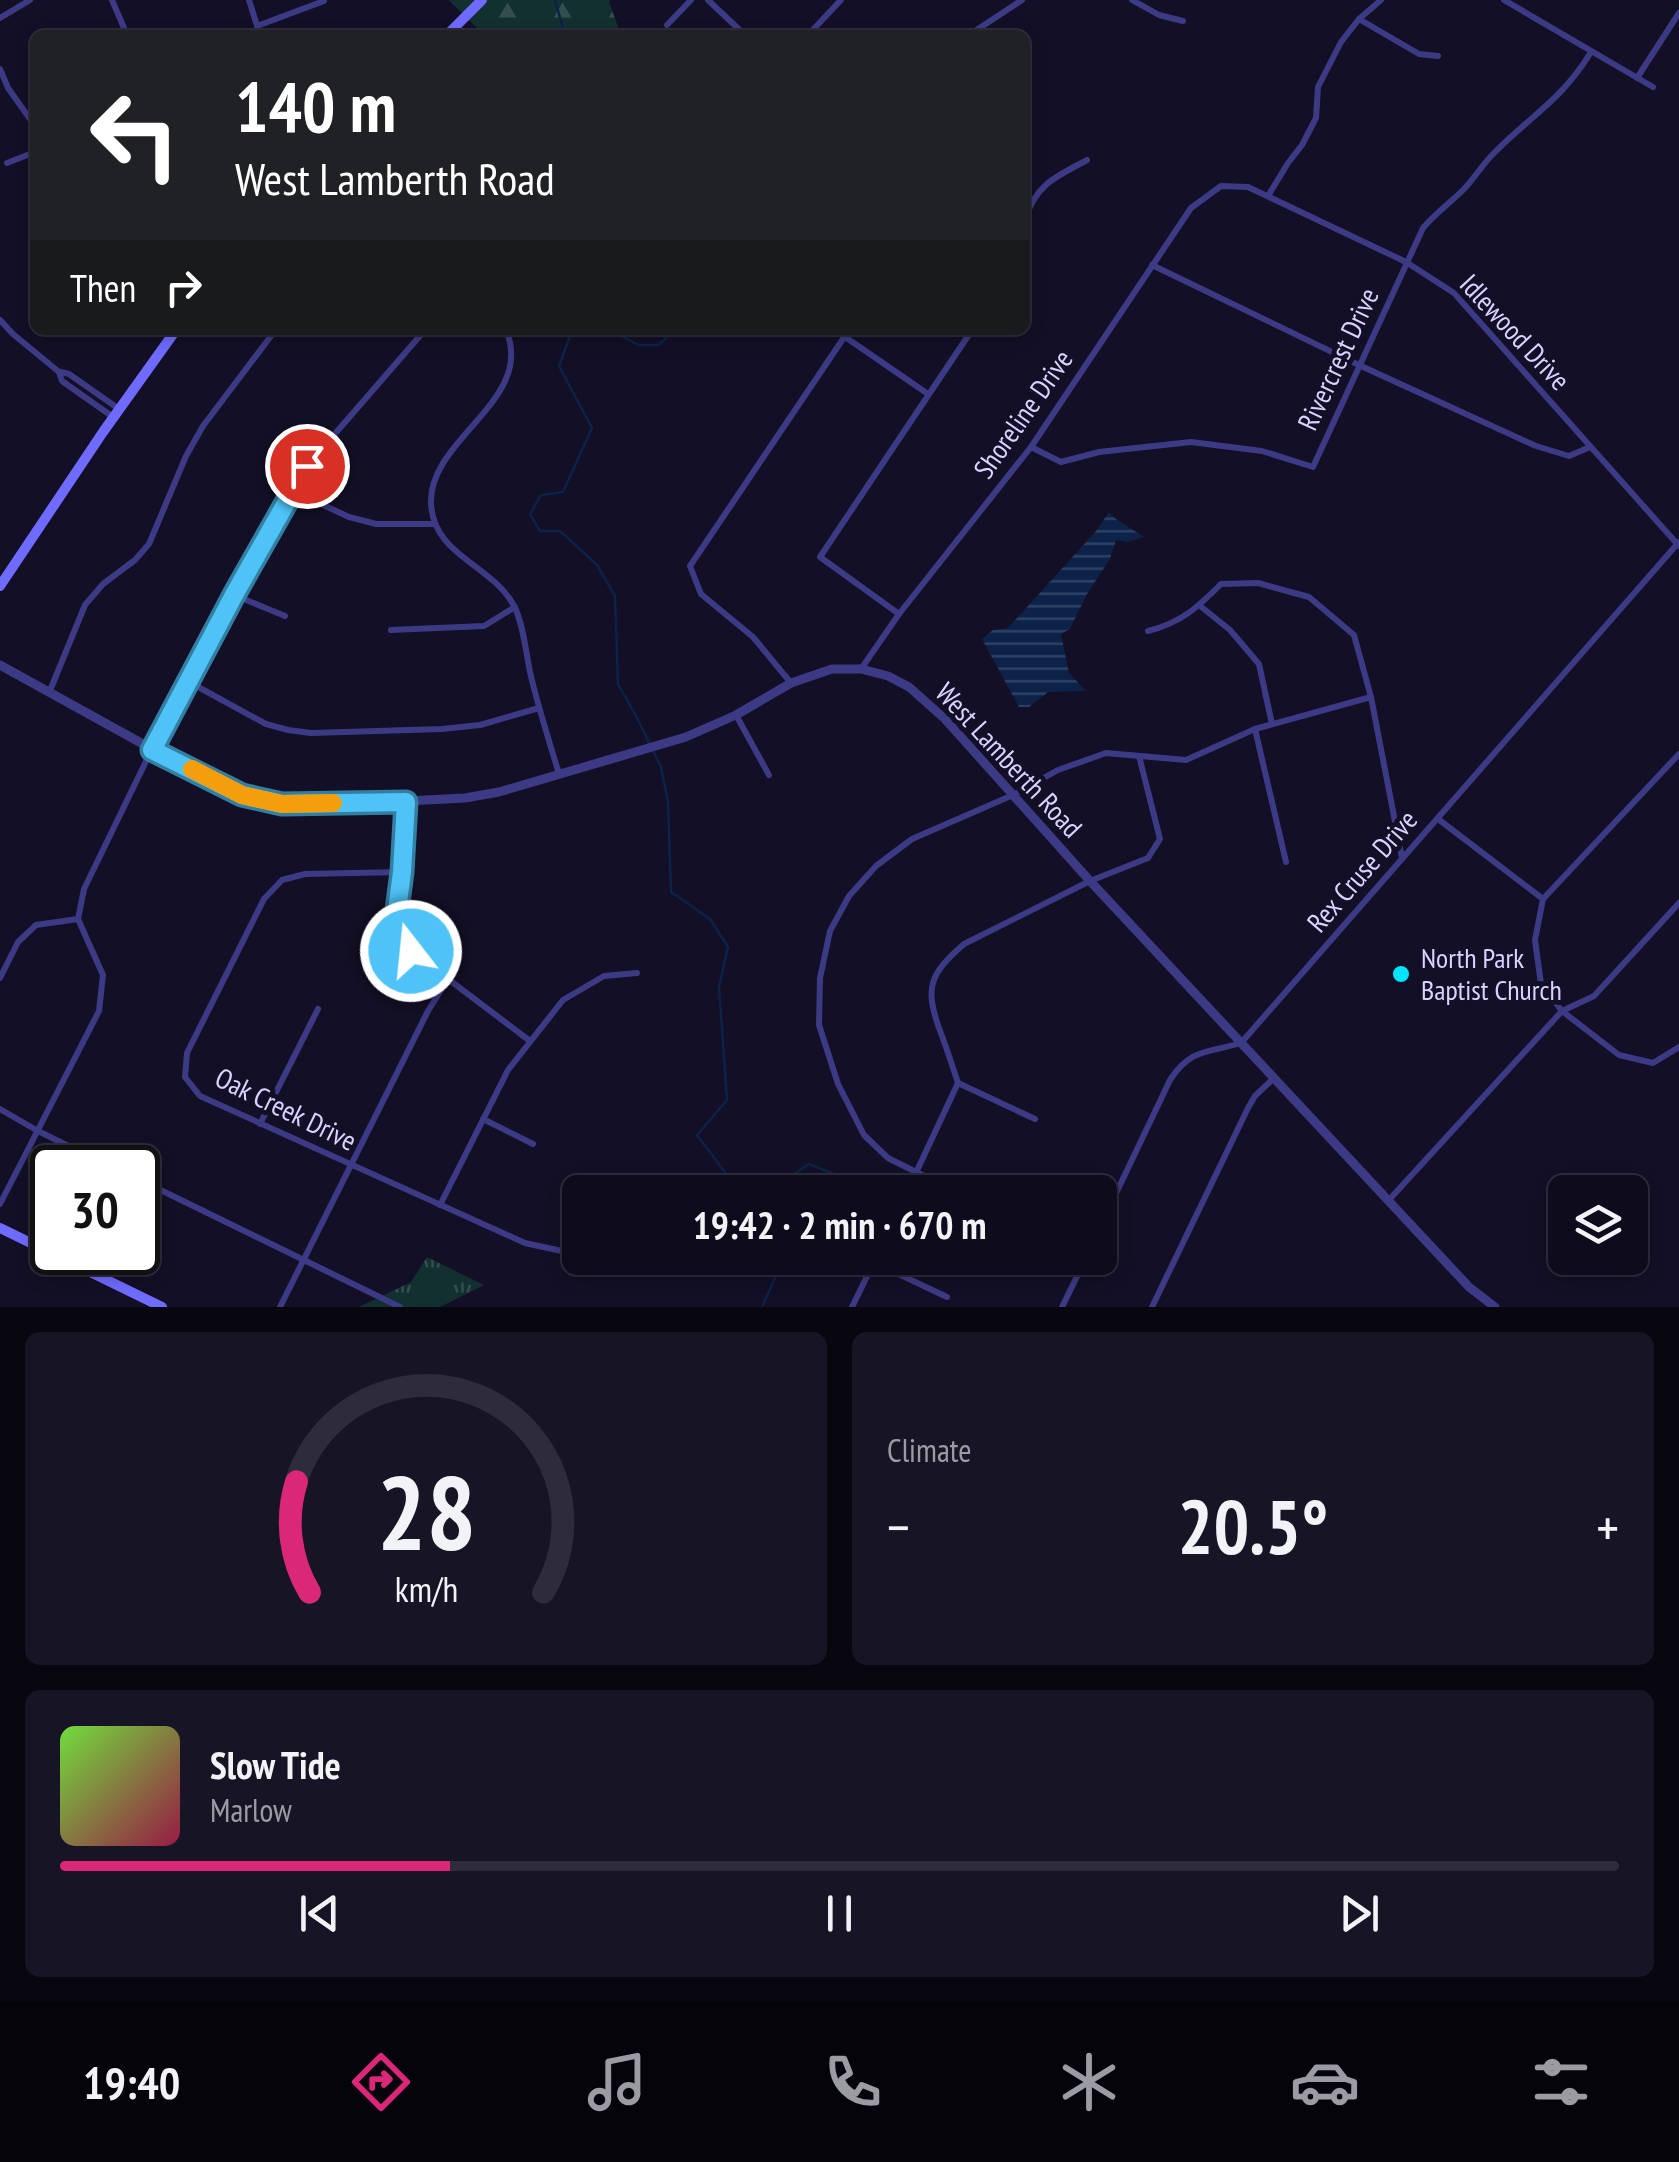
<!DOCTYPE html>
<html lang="en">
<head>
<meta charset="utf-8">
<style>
  body { margin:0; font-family:"PT Sans Narrow",sans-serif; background:#171425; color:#f1f3f6; height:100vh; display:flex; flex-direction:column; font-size:38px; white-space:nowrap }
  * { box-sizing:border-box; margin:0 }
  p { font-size:32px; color:#9b9ba3 }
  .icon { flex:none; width:55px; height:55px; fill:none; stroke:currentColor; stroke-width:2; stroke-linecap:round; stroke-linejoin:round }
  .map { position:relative; height:1307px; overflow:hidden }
  .drawer { display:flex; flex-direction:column; gap:25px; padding:25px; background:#08060f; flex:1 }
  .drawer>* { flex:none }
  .hud { position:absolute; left:30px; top:30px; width:1000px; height:305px; border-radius:15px; box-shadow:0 5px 15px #0003,0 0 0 2px #2e2b3b; background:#202124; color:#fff; overflow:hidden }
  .fabs { position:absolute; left:1548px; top:1175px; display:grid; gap:20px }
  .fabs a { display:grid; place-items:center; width:100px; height:100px; border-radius:15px; background:#0e0b1c; box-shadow:0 5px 15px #0003,0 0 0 2px #2e2b3b; font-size:50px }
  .speed { position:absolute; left:30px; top:1145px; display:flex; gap:20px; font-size:50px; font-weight:700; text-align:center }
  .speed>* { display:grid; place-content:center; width:130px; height:130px; border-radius:50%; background:#0e0b1c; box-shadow:0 5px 15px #0003,0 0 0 2px #2e2b3b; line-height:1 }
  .speed .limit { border:5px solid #111; border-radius:15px; background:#fff; color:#111 }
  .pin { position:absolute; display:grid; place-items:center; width:85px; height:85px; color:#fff; margin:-42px; border:5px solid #fff; border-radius:50%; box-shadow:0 2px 10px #0007 }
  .me { position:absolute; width:110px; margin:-55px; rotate:344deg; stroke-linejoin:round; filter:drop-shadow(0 0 8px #0008) }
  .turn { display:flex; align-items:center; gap:35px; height:210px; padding:0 40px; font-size:45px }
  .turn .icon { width:130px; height:130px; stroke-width:2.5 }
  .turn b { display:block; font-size:70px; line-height:85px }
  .then { display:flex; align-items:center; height:95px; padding:0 40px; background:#0003; gap:20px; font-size:38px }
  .big { font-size:75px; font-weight:800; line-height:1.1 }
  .drawer .tile { flex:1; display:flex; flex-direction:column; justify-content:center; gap:15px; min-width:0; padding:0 35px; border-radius:15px; background:#171425 }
  .drawer .dial { align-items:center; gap:0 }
  .dial svg { height:260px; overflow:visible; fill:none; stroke:#2e2b3b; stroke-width:7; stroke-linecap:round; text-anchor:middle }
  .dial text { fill:#f1f3f6; stroke:none }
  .song { display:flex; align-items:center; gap:30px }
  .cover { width:120px; height:120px; border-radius:15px; background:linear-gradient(135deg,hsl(100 70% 55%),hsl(340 70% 35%)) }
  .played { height:10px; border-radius:5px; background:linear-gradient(90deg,#db2777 25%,#2e2b3b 25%) }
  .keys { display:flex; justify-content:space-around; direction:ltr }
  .heat { display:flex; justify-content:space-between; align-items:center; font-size:55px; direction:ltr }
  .drawer .tiles { flex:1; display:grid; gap:25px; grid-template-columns:1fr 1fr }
  .tile:last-child { grid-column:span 2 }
  .trip { position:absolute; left:562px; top:1175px; width:555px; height:100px; border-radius:15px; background:#0e0b1c; box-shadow:0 5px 15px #0003,0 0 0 2px #2e2b3b; font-weight:800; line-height:100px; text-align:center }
  .tabs { display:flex; height:160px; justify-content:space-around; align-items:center; background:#06040b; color:#9b9ba3 }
  .tabs .icon { width:70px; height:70px }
  .tabs .selected { color:#db2777 }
  .tabs b { font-size:45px; color:#f1f3f6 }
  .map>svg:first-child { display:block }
  .grass { fill:url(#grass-tufts) }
  .forest { fill:url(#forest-firs) }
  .water { fill:url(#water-rules) }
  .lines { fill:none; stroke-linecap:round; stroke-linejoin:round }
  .stream { stroke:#0c2248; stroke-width:2.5 }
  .minor { stroke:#3d3a85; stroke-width:6 }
  .tertiary { stroke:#3d3a85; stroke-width:9 }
  .secondary { stroke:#6f6bff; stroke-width:10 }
  .route-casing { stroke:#337fa1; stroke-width:25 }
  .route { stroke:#4fc3f7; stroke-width:18 }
  .slow { stroke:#f59e0b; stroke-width:18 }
  .poi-dot { fill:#00e5ff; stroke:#130f26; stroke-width:4 }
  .labels { text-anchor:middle; stroke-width:10; stroke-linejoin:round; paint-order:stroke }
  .street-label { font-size:28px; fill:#d9d4ff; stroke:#130f26 }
  .poi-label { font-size:28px; fill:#d9d4ff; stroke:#130f26; text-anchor:start }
</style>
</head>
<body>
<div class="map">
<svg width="1679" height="1307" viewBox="0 0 1679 1307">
  <defs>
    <pattern id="grass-tufts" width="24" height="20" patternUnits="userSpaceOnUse" patternTransform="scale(2.5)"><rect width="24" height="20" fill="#12302f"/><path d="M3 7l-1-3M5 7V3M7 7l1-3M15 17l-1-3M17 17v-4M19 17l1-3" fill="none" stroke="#344d4e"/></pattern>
    <pattern id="forest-firs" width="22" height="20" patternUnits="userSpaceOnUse" patternTransform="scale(2.5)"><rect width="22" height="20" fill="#12302f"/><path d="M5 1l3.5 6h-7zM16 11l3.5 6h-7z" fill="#344d4e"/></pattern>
    <pattern id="water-rules" width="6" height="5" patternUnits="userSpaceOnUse" patternTransform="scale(2.5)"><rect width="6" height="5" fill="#0c2248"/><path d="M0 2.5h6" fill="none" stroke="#2f4163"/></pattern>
  </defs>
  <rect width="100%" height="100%" fill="#130f26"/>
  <path class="grass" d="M 427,1257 L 484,1285 L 440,1307 L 359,1307 L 411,1282 Z"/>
  <path class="forest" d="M 449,0 L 610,0 L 609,2 L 621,35 L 484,35 Z"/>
  <path class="water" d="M 1109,512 L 1116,519 L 1144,537 L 1127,542 L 1116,540 L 1110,559 L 1087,594 L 1070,629 L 1061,634 L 1069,673 L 1086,691 L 1048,692 L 1029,707 L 1019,707 L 982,639 L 993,630 L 1008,628 L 1096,531 Z"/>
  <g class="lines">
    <g class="stream">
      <path d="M 555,0 L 565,35"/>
      <path d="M 581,330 L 570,336 L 559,366 L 592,428 L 563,492 L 541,495 L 530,514 L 540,531 L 560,531 L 597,565 L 615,596 L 618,684 L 636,716 L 661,767 L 668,802 L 671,892 L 710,919 L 728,947 L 719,987 L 727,1100 L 697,1135 L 727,1175 L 758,1192"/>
      <path d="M 611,330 L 638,345 L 659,345 L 674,330"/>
      <path d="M 768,1192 L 809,1164 L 834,1174 L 838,1192"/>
      <path d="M 762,1307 L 784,1258"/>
    </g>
    <g class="minor">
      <path d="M 112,0 L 127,35"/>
      <path d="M 249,0 L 260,35"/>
      <path d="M 708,0 L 745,35"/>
      <path d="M 1132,0 L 1159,15 L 1183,21"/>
      <path d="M 1504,0 L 1653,87"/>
      <path d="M 0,18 L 30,0"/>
      <path d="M 1359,19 L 1419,54 L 1438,56"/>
      <path d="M 667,25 L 691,0"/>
      <path d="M 257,26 L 324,1"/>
      <path d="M 808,35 L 841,0"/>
      <path d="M 969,35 L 1022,0"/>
      <path d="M 0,69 L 8,88 L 35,126"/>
      <path d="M 1637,78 L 1679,13"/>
      <path d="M 7,163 L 35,152"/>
      <path d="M 1268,196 L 1288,163 L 1302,145 L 1316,118 L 1318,87 L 1341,42 L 1359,19 L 1381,0"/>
      <path d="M 1025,219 C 1037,183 1056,177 1087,160"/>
      <path d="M 1152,265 L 1361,366 L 1536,446 L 1569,456 L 1590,447"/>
      <path d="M 0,320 L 13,334 L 59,372 L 62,381 L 113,417"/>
      <path d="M 506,330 C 536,400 429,438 431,503 C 433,556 492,564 514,606 C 523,622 526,653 530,672 C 538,707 549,740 559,774"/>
      <path d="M 835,330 L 928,394"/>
      <path d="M 61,372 L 69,374 L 119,409"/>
      <path d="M 1031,447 L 1061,462 L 1099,452 L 1191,442 L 1262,451 L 1313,467 L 1423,228 C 1436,213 1450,203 1463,190 C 1474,179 1482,165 1493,154 C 1530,116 1562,100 1591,52"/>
      <path d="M 291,490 L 349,517 L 376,524 L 434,524"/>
      <path d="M 234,595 L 285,616"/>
      <path d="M 1199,605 L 1230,630 L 1259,664 L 1272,724"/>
      <path d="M 899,614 L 820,557 L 972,330"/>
      <path d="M 391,630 L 484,626 L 515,607"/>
      <path d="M 1148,631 C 1181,623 1198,607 1221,584 L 1258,583 L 1309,597 L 1354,635 L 1371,697 L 1402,858"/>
      <path d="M 861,669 L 899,614 L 1031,447 L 1191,208 L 1221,186 L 1248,187 L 1406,262 L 1454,293 L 1679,546"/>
      <path d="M 189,682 L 266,724 L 288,730 L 311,733 L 442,729 L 480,725 L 539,708"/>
      <path d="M 791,683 L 753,637 L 701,594 L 690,566 L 849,330"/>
      <path d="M 49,693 L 85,605 L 103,584 L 135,560 L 149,544 L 186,456 L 203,426 L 274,332 L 272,330"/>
      <path d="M 736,715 L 769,775"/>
      <path d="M 1255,729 L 1286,862"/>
      <path d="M 406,801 L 397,919 L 411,951 L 530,1041"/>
      <path d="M 1438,819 L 1543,899"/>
      <path d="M 402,872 L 305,874 L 282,880 L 264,899 L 187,1053 L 185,1077 L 200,1096 L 525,1243 L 580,1255"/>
      <path d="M 1543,899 L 1535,940 L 1541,984 L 1562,1011 L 1619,1055 L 1653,1063 L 1679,1047"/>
      <path d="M 1543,899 L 1679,754"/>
      <path d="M 0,978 L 18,942 L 36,925 L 78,919"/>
      <path d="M 958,1083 L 1035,1119"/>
      <path d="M 0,1109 L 38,1131 L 113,1168"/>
      <path d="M 483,1119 L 533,1144"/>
      <path d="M 260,1124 L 318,1009"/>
      <path d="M 138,1179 L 400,1307"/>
      <path d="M 907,1192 L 958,1083 C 952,1065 946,1046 939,1028 C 924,986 931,973 964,944 L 1090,881 L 1148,858 L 1160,839 L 1139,756"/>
      <path d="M 956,1192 L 888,1158 L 864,1135 L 838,1084 L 819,1025 L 820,978 L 830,931 L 849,896 L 876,866 L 912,839 L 1013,795 L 1058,770 L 1106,753 L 1186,760 L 1255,729 L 1371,697"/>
      <path d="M 1388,1201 L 1562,1011 L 1594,996 L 1679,903"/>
      <path d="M 0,1204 L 99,1011 L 103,975 L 78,919 L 84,889 L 152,749 L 234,595 L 307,466 L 425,330"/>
      <path d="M 440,1205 L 508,1070 L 563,1000 L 604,976 L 637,973"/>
      <path d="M 1100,1227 L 1170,1080 C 1191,1048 1208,1053 1241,1043 L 1679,542"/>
      <path d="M 593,1258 L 604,1260"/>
      <path d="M 873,1262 L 947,1297"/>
      <path d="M 280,1307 L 428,1011 L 448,979"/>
      <path d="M 852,1307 L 876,1258"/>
      <path d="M 1062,1307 L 1086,1258"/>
      <path d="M 1152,1307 L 1248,1108 L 1255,1096 L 1273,1079"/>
    </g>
    <path class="tertiary" d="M 0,665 L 152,749 L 243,795 L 282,804 L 406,801 L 465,798 L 499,792 L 686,737 L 736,715 L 791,683 L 832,669 L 861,669 L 888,676 L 909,687 L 945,719 L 1090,881 L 1469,1287 L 1495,1307"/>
    <g class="secondary">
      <path d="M 447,35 L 482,0"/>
      <path d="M 0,586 L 103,432 L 176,330"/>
      <path d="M 0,1228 L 162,1307"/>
    </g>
  </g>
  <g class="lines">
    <defs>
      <path id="route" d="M 307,466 L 234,595 L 152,750 L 242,795 L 282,804 L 406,802 L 402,872 L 396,918 L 411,951"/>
    </defs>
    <use href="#route" class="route-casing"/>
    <use href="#route" class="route"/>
    <path class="slow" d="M 192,769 L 242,795 L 282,804 L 333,803"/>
  </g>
  <circle class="poi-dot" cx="1401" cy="974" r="10"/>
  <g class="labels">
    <g class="street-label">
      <text transform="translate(1515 332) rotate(47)" y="10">Idlewood Drive</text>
      <text transform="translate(1338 359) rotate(-65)" y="10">Rivercrest Drive</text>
      <text transform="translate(1023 414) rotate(-55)" y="10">Shoreline Drive</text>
      <text transform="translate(1009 760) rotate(47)" y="10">West Lamberth Road</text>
      <text transform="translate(1362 871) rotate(-49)" y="10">Rex Cruse Drive</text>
      <text transform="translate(286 1109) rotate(26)" y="10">Oak Creek Drive</text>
    </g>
    <g class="poi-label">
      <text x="1421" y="968">North Park<tspan x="1421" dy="32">Baptist Church</tspan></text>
    </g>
  </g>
</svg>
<div class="fabs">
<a><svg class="icon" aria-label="layers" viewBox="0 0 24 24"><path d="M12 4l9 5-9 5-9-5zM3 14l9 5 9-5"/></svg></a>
</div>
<div class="speed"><div class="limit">30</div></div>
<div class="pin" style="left:307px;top:466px;background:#d93025"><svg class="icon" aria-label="arrive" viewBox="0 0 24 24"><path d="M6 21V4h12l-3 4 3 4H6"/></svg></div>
<svg class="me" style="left:411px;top:951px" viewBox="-20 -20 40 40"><circle r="17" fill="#4fc3f7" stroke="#fff" stroke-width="3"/><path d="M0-11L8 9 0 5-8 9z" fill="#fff"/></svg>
<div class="trip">19:42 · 2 min · 670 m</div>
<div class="hud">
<div class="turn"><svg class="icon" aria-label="left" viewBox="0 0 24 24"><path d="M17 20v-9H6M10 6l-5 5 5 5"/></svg><div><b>140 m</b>West Lamberth Road</div></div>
<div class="then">Then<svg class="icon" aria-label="right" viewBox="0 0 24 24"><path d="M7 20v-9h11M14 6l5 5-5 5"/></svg></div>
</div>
</div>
<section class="drawer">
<div class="tiles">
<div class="tile dial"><svg viewBox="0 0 100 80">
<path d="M14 69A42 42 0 1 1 86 69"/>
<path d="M14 69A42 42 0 0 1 10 35" stroke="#db2777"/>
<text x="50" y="56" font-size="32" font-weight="700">28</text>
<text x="50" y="72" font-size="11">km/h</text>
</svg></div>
<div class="tile"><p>Climate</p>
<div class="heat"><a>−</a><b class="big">20.5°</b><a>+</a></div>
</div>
<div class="tile">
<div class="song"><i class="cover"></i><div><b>Slow Tide</b><p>Marlow</p></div></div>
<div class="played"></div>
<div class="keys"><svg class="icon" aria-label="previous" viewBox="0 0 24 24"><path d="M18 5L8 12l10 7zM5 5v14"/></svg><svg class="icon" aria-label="pause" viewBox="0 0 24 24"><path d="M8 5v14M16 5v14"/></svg><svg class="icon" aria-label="next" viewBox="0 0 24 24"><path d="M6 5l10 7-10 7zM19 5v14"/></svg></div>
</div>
</div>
</section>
<nav class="tabs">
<b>19:40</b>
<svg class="icon selected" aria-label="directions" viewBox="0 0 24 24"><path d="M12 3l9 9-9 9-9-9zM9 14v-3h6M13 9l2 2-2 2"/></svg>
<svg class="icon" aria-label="music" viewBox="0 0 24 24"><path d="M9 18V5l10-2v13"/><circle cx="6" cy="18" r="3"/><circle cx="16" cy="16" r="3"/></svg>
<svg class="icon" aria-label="phone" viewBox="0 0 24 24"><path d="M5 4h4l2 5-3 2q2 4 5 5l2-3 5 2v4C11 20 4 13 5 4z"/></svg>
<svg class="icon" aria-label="climate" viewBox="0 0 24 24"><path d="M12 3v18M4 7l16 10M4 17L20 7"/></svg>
<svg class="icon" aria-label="car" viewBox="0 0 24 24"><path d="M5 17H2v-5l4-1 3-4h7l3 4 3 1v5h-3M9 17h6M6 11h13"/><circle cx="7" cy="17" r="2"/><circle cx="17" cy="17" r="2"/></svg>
<svg class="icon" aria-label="filters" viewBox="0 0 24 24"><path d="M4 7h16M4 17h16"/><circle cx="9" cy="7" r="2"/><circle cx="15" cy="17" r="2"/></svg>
</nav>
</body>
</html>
